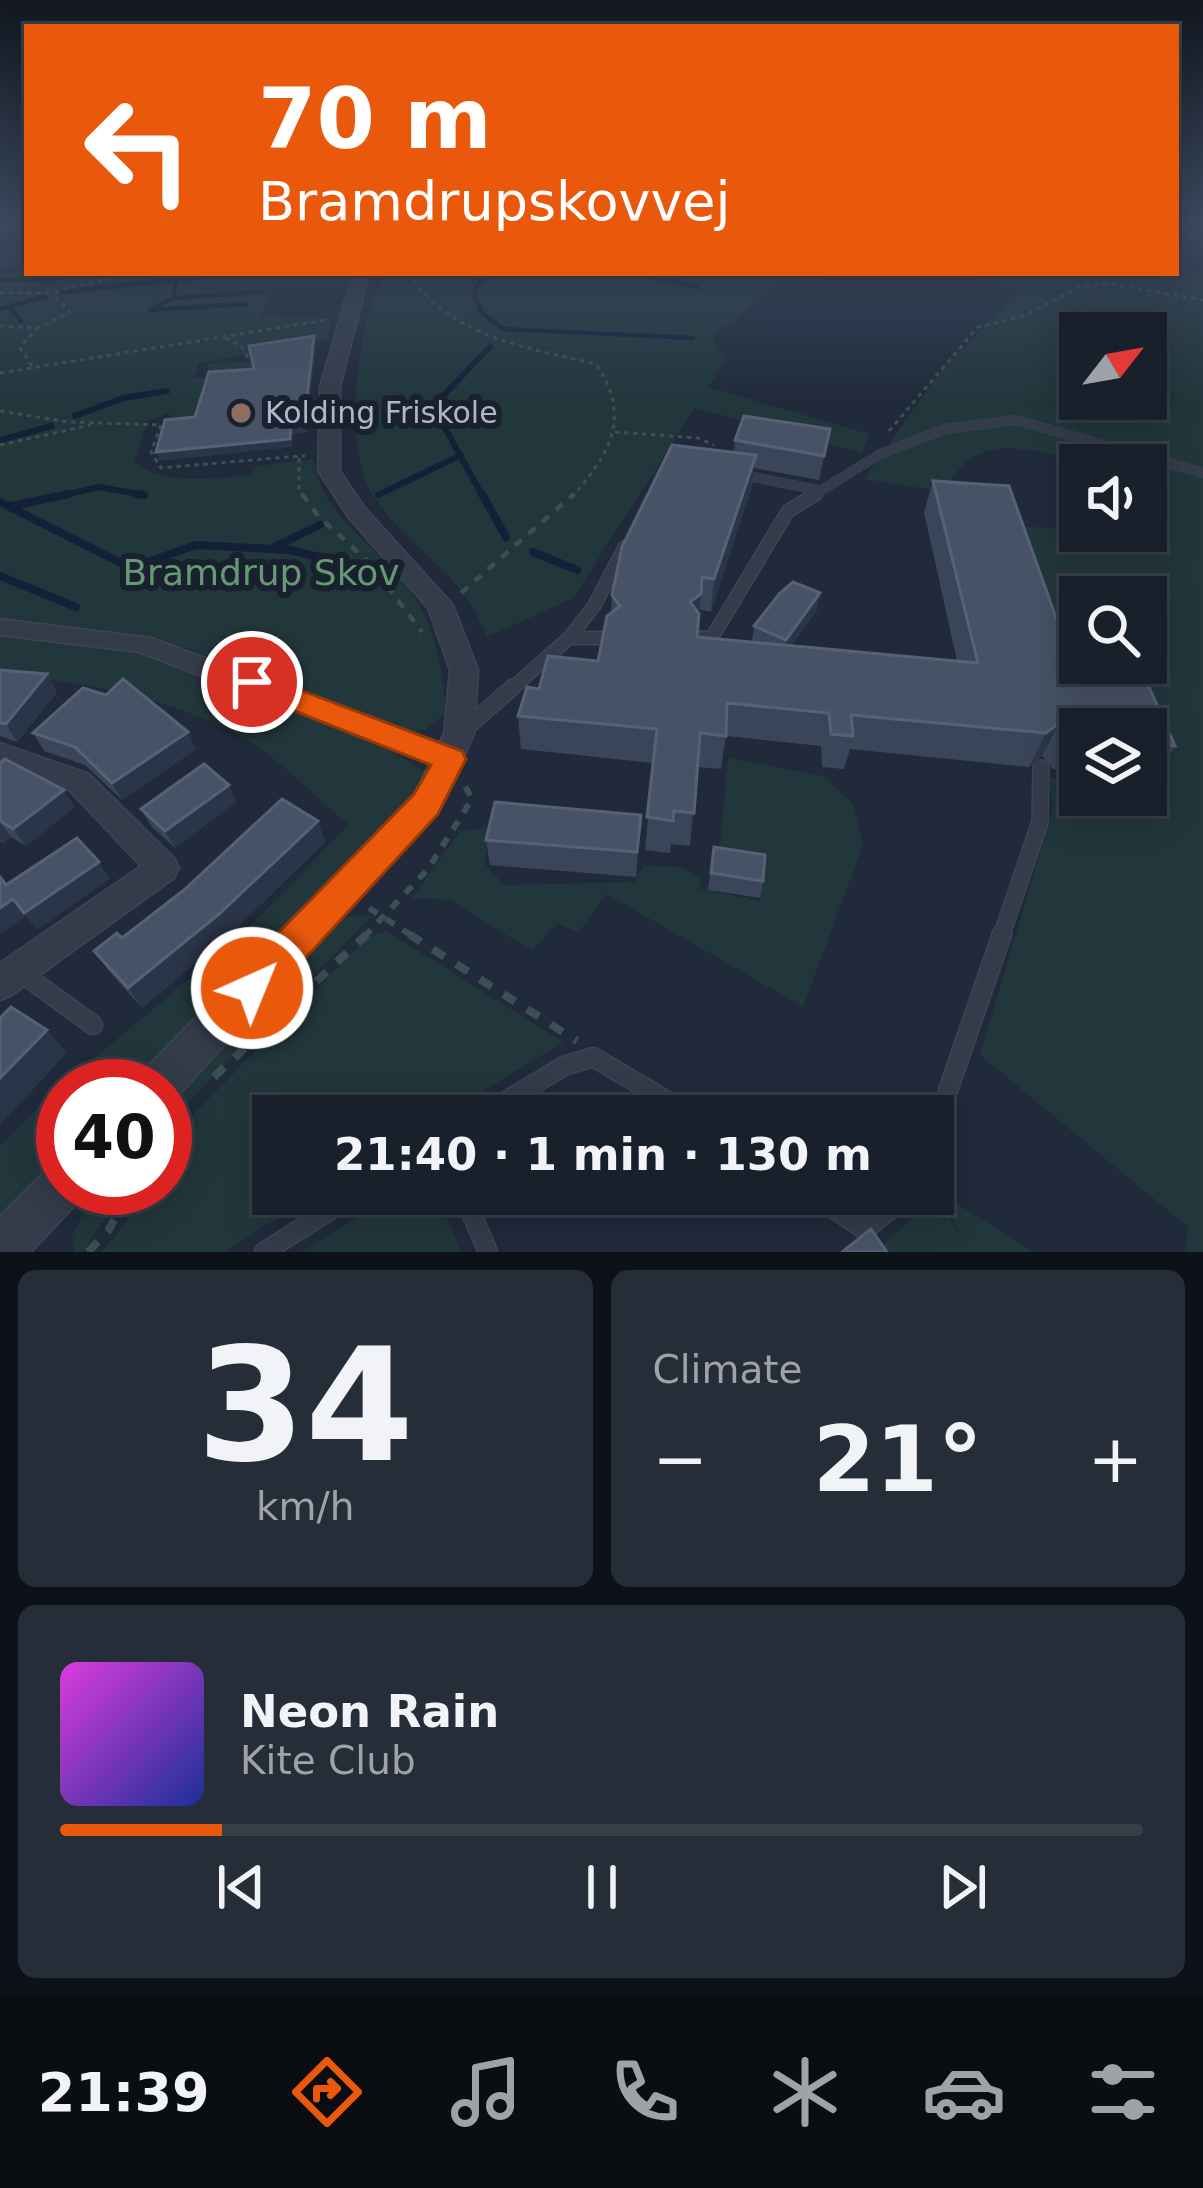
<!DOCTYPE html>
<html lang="en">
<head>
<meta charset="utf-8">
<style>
  body { margin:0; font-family:"DejaVu Sans",sans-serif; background:#252d38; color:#f1f3f6; height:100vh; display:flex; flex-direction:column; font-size:45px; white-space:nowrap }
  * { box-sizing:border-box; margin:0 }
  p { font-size:39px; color:#9fa3a9 }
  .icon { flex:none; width:66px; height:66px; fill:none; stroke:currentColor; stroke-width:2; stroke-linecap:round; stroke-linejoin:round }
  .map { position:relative; height:1252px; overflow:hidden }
  .details { display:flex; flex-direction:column; gap:18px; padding:18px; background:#0d1218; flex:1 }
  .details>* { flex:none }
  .guide { position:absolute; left:24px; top:24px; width:1155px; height:252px; border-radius:0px; box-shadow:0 6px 30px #0003,0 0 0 3px #363e48; background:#ea580c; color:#fff; overflow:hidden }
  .needle { width:78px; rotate:59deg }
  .controls { position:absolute; left:1059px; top:312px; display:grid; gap:24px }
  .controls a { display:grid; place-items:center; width:108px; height:108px; border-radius:0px; background:#18202c; box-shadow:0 6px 30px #0003,0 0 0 3px #363e48; font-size:60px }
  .speed { position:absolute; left:36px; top:1059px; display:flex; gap:24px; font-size:60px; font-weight:700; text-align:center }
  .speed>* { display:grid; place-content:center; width:156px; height:156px; border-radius:50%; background:#18202c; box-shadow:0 6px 30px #0003,0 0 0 3px #363e48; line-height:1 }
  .speed .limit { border:18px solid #d22; background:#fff; color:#111 }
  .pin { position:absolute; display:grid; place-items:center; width:102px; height:102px; color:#fff; margin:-51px; border:6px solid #fff; border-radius:50%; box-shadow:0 3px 12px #0007 }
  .me { position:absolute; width:132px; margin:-66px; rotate:44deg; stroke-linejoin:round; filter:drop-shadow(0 0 9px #0008) }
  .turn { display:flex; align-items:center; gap:42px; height:252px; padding:0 36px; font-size:54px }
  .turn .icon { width:156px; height:156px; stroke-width:2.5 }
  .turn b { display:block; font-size:84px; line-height:102px }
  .big { font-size:90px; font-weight:800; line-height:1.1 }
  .details .tile { flex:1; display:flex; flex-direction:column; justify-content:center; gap:18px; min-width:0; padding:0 42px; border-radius:18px; background:#252d38 }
  .details .dial { align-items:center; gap:0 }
  .dial b { font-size:156px; line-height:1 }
  .song { display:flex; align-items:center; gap:36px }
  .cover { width:144px; height:144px; border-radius:18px; background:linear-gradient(135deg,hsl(300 70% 55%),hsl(230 70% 35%)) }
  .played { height:12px; border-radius:6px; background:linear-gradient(90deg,#ea580c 15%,#363e48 15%) }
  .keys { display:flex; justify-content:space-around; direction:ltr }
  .heat { display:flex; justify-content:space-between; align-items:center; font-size:66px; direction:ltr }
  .details .tiles { flex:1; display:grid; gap:18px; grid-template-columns:1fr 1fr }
  .tile:last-child { grid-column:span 2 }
  .trip { position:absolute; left:252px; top:1095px; width:702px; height:120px; border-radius:0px; background:#18202c; box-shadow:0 6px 30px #0003,0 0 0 3px #363e48; font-weight:800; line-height:120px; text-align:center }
  .tabs { display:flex; height:192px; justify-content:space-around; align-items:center; background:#0a0d12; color:#9fa3a9 }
  .tabs .icon { width:84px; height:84px }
  .tabs .active { color:#ea580c }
  .tabs b { font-size:54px; color:#f1f3f6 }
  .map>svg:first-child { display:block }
  .green { fill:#22373c; fill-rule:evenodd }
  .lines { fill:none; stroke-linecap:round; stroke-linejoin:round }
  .stream-far2 { stroke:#132038; stroke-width:4.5 }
  .stream-far1 { stroke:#132038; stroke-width:6 }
  .stream { stroke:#132038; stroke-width:8 }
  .service-far3-casing { stroke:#3d4554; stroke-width:10 }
  .service-far2-casing { stroke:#3d4554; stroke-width:15 }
  .service-far1-casing { stroke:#3d4554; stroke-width:18 }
  .service-casing { stroke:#3d4554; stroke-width:21 }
  .minor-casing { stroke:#3d4554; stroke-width:3 }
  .tertiary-casing { stroke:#3d4554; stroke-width:3 }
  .path-far3 { stroke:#3b5054; stroke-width:3; stroke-dasharray:4.5 4.5; stroke-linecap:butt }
  .path-far2 { stroke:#3b5054; stroke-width:4.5; stroke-dasharray:9 9; stroke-linecap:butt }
  .path-far1 { stroke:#3b5054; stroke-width:6; stroke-dasharray:10 10; stroke-linecap:butt }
  .path { stroke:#3b5054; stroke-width:8; stroke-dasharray:14 14; stroke-linecap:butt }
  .service-far3 { stroke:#343c4b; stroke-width:9 }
  .service-far2 { stroke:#343c4b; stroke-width:12 }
  .service-far1 { stroke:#343c4b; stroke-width:15 }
  .service { stroke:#343c4b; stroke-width:18 }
  .minor { fill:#343c4b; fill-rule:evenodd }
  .tertiary { fill:#343c4b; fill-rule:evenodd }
  .wall { fill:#3b455a }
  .shaded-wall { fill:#2b3549 }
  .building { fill:#475266; stroke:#576175; stroke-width:3 }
  .route { fill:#ea580c; stroke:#983908; stroke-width:3 }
  .education-dot { fill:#8d6e63; stroke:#19212f; stroke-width:4.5 }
  .labels { text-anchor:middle; stroke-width:12; stroke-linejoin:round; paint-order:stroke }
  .far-poi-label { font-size:30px; fill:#aeb6c7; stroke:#19212f; text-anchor:start }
  .park-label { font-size:36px; fill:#649973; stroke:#19212f }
</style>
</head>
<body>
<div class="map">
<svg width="1203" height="1252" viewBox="0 0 1203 1252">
  <rect width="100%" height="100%" fill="#202a3b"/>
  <g class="green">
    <path d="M 0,227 L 27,227 L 27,273 L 355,273 L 344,288 L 274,289 L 260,316 L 330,318 L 329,339 L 199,363 L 193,377 L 204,378 L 210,364 L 283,359 L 279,375 L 204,380 L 203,391 L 282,384 L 177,426 L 168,413 L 147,421 L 134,461 C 164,487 214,477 250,476 L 257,466 L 313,459 C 323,517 370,540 404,583 C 436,622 442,665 446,713 L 425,730 L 397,732 L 187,648 L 0,619 Z"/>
    <path d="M 1176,270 L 1203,276 L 1203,1252 L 1185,1252 L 1188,1227 L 980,1055 L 1053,809 L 1049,778 L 1080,779 L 1080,795 L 1146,795 L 1146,784 L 1161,784 L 1146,751 L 1146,729 L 1064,700 L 1004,526 L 1146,531 L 1146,465 L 1080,465 L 1080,514 L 1059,514 L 1061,457 C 1014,445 969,437 946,492 L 864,479 L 938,375 L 1017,292 L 952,273 ZM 1080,333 L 1146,333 L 1146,399 L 1080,399 ZM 1080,597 L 1146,597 L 1146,663 L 1080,663 Z"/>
    <path d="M 386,273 L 861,274 L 774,288 L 712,337 L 725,360 L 708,387 L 869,434 L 862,453 L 695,408 L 573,598 L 487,637 C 462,571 413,553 376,500 C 341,452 356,322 386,273 Z"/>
    <path d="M 0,635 L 130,650 L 203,668 L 391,751 L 425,772 L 420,789 L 130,1086 L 63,1086 L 63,1155 L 0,1219 L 0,1145 L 54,1092 L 238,938 L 349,825 C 315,797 280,758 241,737 C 169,696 81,682 0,674 Z"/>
    <path d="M 728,758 L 823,776 L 853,804 L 863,845 L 803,1007 L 607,894 L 578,933 L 557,923 L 532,951 L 451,900 L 412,898 L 460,831 L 487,828 L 485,864 L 504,885 L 635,882 L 643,866 L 680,867 L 701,878 L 700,889 L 760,901 L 762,870 L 719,857 Z"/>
    <path d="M 353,915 L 372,916 L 165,1125 L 165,1103 L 333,925 Z"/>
    <path d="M 386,931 L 563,1042 L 443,1116 L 273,1116 L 273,1194 L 317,1194 L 223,1252 L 102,1252 L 125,1224 L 143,1188 L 165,1188 L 165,1143 L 368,937 Z"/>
    <path d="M 95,1188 L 125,1188 L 83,1252 L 74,1252 L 72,1236 Z"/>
    <path d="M 938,1192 L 1034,1252 L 876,1252 L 935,1196 L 962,1238 Z"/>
    <path d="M 396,1194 L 438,1194 L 461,1252 L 301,1252 Z"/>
  </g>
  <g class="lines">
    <g class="stream-far2">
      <path d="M 0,246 L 20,240"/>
      <path d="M 0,271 L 25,268"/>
      <path d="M 484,273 L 473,294 L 483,314 L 504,329 L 693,338"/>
      <path d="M 638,273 L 698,287"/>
      <path d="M 177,279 L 173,298 L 150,310 L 247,304"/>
      <path d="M 0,280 L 54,279 L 67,273"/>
      <path d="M 62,292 L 237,273"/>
      <path d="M 173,298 L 261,292"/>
      <path d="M 9,306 L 21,321"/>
      <path d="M 0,309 L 46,296"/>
    </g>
    <g class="stream-far1">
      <path d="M 75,416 L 123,398 L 167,391"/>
      <path d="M 0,440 L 52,426"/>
      <path d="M 378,495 L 461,455"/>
      <path d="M 55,497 L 99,487 L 144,495"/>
      <path d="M 483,497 L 433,406 L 490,347"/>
    </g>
    <g class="stream">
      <path d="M 136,494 L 144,495"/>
      <path d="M 482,494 L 506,537"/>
      <path d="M 0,502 L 131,568 L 196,545 L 289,550 L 362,567"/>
      <path d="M 11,506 L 69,494"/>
      <path d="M 272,548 L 320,525"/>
      <path d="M 533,552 L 577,570"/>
      <path d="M 0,576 L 76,607"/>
    </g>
    <defs>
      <g id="service-far3">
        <path d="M 738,474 L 818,490"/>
        <path d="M 811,497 L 880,454 L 945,429 L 1016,420 L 1203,473"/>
      </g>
      <g id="service-far2">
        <path d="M 697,637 L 711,639 L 788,511 L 816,494"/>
        <path d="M 569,638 L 594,606 L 625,547"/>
        <path d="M 510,690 L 569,638 L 609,638"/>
      </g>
      <g id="service-far1">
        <path d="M 465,729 L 513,687"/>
        <path d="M 1001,937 L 1040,822 L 1041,768"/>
      </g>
      <g id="service">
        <path d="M 23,974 L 93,1025"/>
        <path d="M 481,1116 L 564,1066 L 593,1057 L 693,1116"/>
        <path d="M 933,1134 L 1002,934"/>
        <path d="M 463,1194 L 488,1252"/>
        <path d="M 812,1194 L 865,1230 L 909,1194"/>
        <path d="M 264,1252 L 356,1194"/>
      </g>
      <g id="minor">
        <path d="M 0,619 L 151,638 L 460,751 L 464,759 L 460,767 L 450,770 L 440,767 L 139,652 L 0,635 Z"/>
        <path d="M 0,743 L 89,774 L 174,858 L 179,868 L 174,878 L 12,995 L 0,1000 L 0,963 L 141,866 L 69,790 L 0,765 Z"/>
      </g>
      <g id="tertiary">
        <path d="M 353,273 L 369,273 L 340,387 L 340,471 L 365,508 L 453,605 L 478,670 L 474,734 L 438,813 L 173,1101 L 165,1104 L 165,1086 L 137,1086 L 143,1071 L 414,795 L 444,734 L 450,670 L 428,608 L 349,518 L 318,471 L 320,387 Z"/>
        <path d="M 63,1162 L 63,1188 L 84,1188 L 79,1201 L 31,1252 L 0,1252 L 0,1216 L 47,1169 Z"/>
      </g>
    </defs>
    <use href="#service-far3" class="service-far3-casing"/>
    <use href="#service-far2" class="service-far2-casing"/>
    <use href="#service-far1" class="service-far1-casing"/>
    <use href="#service" class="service-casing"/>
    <use href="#minor" class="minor-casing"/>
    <use href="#tertiary" class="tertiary-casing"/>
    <g class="path-far3">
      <path d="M 0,230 L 27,227"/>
      <path d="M 408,273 C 455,339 522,346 596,364 C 632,416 610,454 572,497"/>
      <path d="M 0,293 L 53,293"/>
      <path d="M 0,326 L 37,328 L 70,312 L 54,296 L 58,290 L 137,273"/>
      <path d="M 225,338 L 241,346 L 248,358"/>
      <path d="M 32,366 L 20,348 L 37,328"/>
      <path d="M 0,373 L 326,320"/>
      <path d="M 0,411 L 69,422 L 161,425 L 151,452 L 161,468 L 299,456"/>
      <path d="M 889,431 L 978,327 L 1023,316 L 1081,286 L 1112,284 L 1203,300"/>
      <path d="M 615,432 L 698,438 L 714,445"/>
      <path d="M 0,445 L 91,425"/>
      <path d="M 304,497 L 299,489 L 299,456 L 305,456"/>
    </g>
    <g class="path-far2">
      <path d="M 302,494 L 319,517 L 369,562 L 422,632"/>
      <path d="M 461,593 L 574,494"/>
    </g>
    <g class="path-far1">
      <path d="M 369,908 L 414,937"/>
      <path d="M 364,937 L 428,869 L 472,799 L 465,786"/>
    </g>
    <g class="path">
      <path d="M 409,934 L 577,1041"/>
      <path d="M 214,1077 L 367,934"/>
      <path d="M 165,1129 L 182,1111"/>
      <path d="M 88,1252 L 108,1231 L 131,1188"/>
    </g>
    <use href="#service-far3" class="service-far3"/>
    <use href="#service-far2" class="service-far2"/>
    <use href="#service-far1" class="service-far1"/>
    <use href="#service" class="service"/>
    <use href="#minor" class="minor"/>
    <use href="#tertiary" class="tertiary"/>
  </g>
  <g class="wall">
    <path d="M 830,429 L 819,480 L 754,468 L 752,486 L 711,612 L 699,609 L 697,637 L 752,642 L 754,626 L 817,610 L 791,646 L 957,661 L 924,512 L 933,481 L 1075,671 L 1175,746 L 1153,779 L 1146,779 L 1146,729 L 1080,729 L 1080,772 L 1053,769 L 1042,756 L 1029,767 L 850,749 L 844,769 L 822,767 L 821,746 L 726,736 L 721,769 L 697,767 L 690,846 L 671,844 L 670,853 L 645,850 L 653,763 L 521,749 L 518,716 L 539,689 L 598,661 L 611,613 L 612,595 L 734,452 L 735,440 Z"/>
    <path d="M 0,670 L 47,674 L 57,692 L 17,742 L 0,736 Z"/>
    <path d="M 33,733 L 196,749 L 122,800 L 85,765 L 44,751 Z"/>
    <path d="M 0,763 L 75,807 L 26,846 L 11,837 L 4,843 L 0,841 Z"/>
    <path d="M 229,785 L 236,802 L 175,848 L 151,826 L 141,809 Z"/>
    <path d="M 641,815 L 636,877 L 490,865 L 486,840 Z"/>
    <path d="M 318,821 L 325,842 L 230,934 L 142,1008 L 109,971 L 94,951 L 122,938 Z"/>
    <path d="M 714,847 L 763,881 L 760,898 L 708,890 Z"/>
  </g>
  <g class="shaded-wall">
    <path d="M 314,336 L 316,344 L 306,433 L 293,434 L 292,447 L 159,461 L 156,452 Z"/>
    <path d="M 756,455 L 752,486 L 711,612 L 714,579 Z"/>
    <path d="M 820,593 L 817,610 L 783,657 L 786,640 Z"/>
    <path d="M 701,594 L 698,627 L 690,602 Z"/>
    <path d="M 47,674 L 57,692 L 17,742 L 6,724 Z"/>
    <path d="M 1059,723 L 1042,756 L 1029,767 L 1046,733 Z"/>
    <path d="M 188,732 L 196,749 L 122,800 L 112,783 Z"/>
    <path d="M 229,785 L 236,802 L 175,848 L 165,831 Z"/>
    <path d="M 64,790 L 75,807 L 26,846 L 13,829 Z"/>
    <path d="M 318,821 L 325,842 L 230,934 L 142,1008 L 128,988 Z"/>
    <path d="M 0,822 L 11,837 L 4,843 L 0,838 Z"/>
    <path d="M 99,862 L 110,879 L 37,930 L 26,916 L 0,934 L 0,908 L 13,899 Z"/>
    <path d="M 47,1030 L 67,1053 L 0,1125 L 0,1078 Z"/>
  </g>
  <g class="building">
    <path d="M 314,336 L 304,424 L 291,425 L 290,439 L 156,452 L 165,420 L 195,417 L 209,372 L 254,369 L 249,346 Z"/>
    <path d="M 744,416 L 830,429 L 824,456 L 735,440 Z"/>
    <path d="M 672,445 L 756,455 L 714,579 L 702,577 L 701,594 L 690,602 L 699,614 L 697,637 L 978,663 L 933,481 L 1009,486 L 1075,671 L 1145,678 L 1175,746 L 1146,743 L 1146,729 L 1080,729 L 1080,737 L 1070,736 L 1059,723 L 1046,733 L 851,715 L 853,736 L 831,734 L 829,713 L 727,703 L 726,736 L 700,733 L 694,813 L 674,811 L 673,821 L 647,817 L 657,729 L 518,716 L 527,687 L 539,689 L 548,656 L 598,661 L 607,616 L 620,606 L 612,595 L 622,547 Z"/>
    <path d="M 793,582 L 820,593 L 786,640 L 754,626 L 780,593 Z"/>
    <path d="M 0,670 L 47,674 L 6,724 L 0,723 Z"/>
    <path d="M 123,679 L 188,732 L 112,783 L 75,747 L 33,733 L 83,688 L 106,695 Z"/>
    <path d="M 5,759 L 64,790 L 13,829 L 0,821 L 0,763 Z"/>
    <path d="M 204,764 L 229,785 L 165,831 L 141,809 Z"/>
    <path d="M 282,799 L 318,821 L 219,914 L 128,988 L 94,951 L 117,933 L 122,938 L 184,890 Z"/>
    <path d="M 495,802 L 641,815 L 637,852 L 486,840 Z"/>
    <path d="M 77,838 L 99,862 L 24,913 L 13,899 L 0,908 L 0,877 L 6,885 Z"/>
    <path d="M 714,847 L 765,855 L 763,881 L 711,873 Z"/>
    <path d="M 11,1007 L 47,1030 L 0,1078 L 0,1018 Z"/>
    <path d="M 871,1229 L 887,1252 L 842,1252 Z"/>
  </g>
  <linearGradient id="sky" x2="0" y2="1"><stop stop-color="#121720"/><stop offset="0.56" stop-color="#3c4a60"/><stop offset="1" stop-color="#3c4a60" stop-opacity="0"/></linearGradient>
  <rect width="1203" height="402" fill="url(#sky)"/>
  <path class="route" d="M 252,672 L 462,751 L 466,759 L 438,814 L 266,1001 L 252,1007 L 238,1001 L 232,988 L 238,974 L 414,794 L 431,765 L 242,690 L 237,682 Z"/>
  <circle class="education-dot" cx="241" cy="413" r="12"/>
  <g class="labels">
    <g class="far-poi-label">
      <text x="265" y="423">Kolding Friskole</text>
    </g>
    <g class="park-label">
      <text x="261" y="585">Bramdrup Skov</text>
    </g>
  </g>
</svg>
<div class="controls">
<a><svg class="needle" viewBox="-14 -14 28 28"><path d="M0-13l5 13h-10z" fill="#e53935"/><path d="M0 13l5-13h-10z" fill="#9fa3a9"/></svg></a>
<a><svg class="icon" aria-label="sound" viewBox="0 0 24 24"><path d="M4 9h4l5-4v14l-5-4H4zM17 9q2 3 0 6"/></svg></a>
<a><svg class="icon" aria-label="search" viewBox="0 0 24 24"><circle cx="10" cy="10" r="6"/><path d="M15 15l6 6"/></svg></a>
<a><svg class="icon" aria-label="layers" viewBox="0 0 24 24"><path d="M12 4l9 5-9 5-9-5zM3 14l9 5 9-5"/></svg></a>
</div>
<div class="speed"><div class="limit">40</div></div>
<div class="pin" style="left:252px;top:682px;background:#d93025"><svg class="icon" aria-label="arrive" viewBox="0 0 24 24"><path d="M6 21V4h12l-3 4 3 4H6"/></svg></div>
<svg class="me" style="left:252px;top:988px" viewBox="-20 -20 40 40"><circle r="17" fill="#ea580c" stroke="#fff" stroke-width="3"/><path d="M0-11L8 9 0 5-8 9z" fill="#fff"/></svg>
<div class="trip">21:40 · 1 min · 130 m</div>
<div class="guide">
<div class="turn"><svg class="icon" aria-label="left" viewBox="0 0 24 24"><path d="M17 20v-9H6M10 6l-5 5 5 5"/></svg><div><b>70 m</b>Bramdrupskovvej</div></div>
</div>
</div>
<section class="details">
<div class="tiles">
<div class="tile dial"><b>34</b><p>km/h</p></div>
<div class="tile"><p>Climate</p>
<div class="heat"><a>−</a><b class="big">21°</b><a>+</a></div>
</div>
<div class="tile">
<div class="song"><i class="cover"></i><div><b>Neon Rain</b><p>Kite Club</p></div></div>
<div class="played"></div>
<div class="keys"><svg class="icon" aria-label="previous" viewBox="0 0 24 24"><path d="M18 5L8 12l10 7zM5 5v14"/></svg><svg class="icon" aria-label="pause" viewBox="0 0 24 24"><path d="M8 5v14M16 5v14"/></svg><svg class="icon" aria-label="next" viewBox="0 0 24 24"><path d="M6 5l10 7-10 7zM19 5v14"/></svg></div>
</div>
</div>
</section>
<nav class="tabs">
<b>21:39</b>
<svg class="icon active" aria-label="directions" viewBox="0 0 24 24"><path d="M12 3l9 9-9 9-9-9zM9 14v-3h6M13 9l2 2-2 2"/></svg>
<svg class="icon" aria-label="music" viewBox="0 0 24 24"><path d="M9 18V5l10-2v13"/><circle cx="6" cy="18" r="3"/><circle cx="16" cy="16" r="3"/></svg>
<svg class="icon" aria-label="phone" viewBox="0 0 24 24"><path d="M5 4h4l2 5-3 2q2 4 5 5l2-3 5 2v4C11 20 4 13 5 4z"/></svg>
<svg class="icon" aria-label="climate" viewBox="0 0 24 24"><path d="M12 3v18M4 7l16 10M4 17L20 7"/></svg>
<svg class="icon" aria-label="car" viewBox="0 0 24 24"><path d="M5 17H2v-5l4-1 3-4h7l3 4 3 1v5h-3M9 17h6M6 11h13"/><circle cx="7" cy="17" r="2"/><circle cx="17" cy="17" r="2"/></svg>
<svg class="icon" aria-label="filters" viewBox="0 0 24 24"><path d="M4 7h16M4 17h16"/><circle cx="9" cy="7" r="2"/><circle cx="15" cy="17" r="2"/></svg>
</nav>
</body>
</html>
